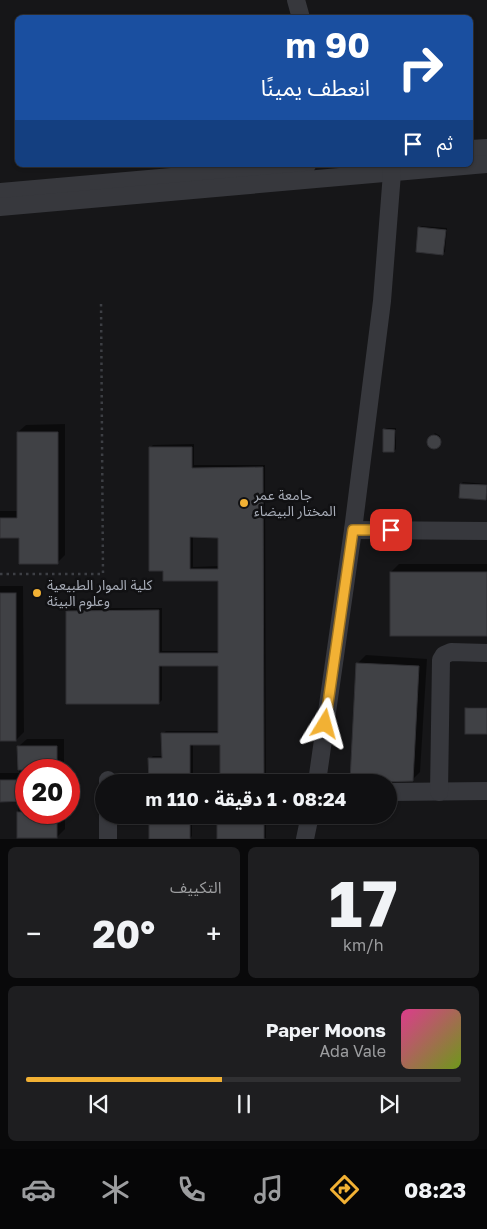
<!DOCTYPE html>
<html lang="ar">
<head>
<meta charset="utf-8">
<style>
  body { margin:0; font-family:"Golos Text","Noto Sans Arabic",sans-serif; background:#1e1e20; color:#f1f3f6; direction:rtl; height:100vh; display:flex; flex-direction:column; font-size:19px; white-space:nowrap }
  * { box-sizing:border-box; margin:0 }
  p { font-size:16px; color:#9c9d9f }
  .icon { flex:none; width:28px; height:28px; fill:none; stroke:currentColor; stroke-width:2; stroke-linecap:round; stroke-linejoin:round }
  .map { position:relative; height:839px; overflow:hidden; direction:ltr }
  .side { display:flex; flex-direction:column; gap:8px; padding:8px; background:#09090a; flex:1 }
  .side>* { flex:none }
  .banner { position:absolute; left:15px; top:15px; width:458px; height:152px; border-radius:8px; box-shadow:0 1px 4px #0004,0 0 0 1px #303032; direction:rtl; background:#1a4fa0; color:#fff; overflow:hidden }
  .speed { position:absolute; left:15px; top:759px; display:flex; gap:10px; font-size:25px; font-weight:700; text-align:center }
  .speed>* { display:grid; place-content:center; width:65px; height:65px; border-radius:50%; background:#101012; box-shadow:0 1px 4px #0004,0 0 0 1px #303032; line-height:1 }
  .speed .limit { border:8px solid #d22; background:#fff; color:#111 }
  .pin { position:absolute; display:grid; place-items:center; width:42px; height:42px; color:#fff; margin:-21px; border-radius:10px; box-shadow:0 2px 8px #0006 }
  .me { position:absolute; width:55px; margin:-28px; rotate:8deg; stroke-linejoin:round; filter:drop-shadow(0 0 4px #0008) }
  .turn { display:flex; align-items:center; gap:18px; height:105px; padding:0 20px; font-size:22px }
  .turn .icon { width:65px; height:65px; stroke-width:2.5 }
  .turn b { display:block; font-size:35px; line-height:42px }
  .then { display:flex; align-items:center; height:48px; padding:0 20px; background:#0003; gap:10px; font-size:19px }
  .big { font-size:38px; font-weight:700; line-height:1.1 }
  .side .tile { flex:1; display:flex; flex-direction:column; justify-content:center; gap:8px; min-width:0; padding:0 18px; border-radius:8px; background:#1e1e20 }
  .side .dial { align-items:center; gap:0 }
  .dial b { font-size:65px; line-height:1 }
  .song { display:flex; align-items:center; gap:15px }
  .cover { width:60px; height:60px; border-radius:8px; background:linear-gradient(135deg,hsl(330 70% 55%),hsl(80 70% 35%)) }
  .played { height:5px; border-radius:2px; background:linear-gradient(90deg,#f2b134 45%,#303032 45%) }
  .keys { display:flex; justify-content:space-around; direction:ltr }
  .heat { display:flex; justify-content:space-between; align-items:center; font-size:28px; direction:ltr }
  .side .tiles { flex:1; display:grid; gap:8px; grid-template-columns:1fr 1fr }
  .tile:last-child { grid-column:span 2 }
  .trip { position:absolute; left:95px; top:774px; width:302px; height:50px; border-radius:25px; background:#101012; box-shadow:0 1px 4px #0004,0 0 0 1px #303032; font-weight:700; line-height:50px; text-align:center; direction:rtl }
  .tab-bar { display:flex; height:80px; justify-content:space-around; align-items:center; background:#060607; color:#9c9d9f }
  .tab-bar .icon { width:35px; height:35px }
  .tab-bar .current { color:#f2b134 }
  .tab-bar b { font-size:22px; color:#f1f3f6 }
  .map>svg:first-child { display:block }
  .shadow { fill:#0007; fill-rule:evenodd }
  .building { fill:#404145; stroke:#303034; fill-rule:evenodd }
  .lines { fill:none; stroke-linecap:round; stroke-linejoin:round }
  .path { stroke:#3d3f44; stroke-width:2.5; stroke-dasharray:2.5 4; stroke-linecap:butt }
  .minor { stroke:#37383d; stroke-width:18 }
  .route-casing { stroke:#9d7322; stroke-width:12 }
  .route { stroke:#f2b134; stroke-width:9 }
  .poi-dot { fill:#f2b134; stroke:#111113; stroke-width:2 }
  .labels { text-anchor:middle; stroke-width:5; stroke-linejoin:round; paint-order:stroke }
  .poi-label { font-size:14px; fill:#a8adb8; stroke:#111113; text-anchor:start }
</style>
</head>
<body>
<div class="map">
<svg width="487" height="839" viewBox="0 0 487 839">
  <rect width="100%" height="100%" fill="#161618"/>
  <g class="shadow">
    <path d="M 421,226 L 447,228 L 445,252 L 443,253 L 417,250 L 420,227 Z"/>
    <path d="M 65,424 L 65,555 L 57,563 L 20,537 L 0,537 L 0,511 L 19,511 L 18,432 L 26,425 Z"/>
    <path d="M 386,428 L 396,428 L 396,449 L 394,451 L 384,430 Z"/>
    <path d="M 435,433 L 440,436 L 440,444 L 435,448 L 429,446 L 428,440 Z"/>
    <path d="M 194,444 L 194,465 L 265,465 L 266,782 L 150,782 L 150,759 L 153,756 L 163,756 L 163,734 L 166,731 L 219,731 L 219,664 L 162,665 L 162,700 L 159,703 L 68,611 L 71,608 L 162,608 L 162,651 L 219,651 L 219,580 L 164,569 L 150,448 L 153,445 ZM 193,536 L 219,536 L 219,566 L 193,567 ZM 193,743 L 221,743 L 221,779 L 193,779 Z"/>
    <path d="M 463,482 L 487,484 L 487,497 L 486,499 L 461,484 Z"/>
    <path d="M 399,564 L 487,564 L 487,635 L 391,572 Z"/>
    <path d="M 0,586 L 23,586 L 24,732 L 16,740 L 0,740 Z"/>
    <path d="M 366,655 L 427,659 L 420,772 L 412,780 L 358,663 Z"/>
    <path d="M 468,707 L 487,707 L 487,733 L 466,709 Z"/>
    <path d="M 27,739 L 64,739 L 64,770 L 26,770 L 26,812 L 65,812 L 65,829 L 57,837 L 19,837 L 18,800 L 0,800 L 0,773 L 19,773 L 19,746 Z"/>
    <path d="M 150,815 L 192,815 L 192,836 L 189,839 Z"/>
    <path d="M 218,815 L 266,815 L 266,838 L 218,839 Z"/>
  </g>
  <g class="building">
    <path d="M 418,227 L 446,230 L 443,255 L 416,252 Z"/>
    <path d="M 383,429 L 395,430 L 394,452 L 383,452 Z"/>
    <path d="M 17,432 L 58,432 L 58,564 L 19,564 L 19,538 L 0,538 L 0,518 L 17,518 Z"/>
    <circle cx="434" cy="442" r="7"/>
    <path d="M 149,447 L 192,447 L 192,468 L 263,467 L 264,782 L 220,782 L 220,745 L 190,745 L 190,782 L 149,782 L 148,758 L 162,758 L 161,733 L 218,733 L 218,666 L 159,666 L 159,704 L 66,704 L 66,611 L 159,610 L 159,653 L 218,653 L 218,581 L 163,581 L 163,571 L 149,571 ZM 190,537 L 218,538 L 218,569 L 190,569 Z"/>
    <path d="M 460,484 L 487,485 L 486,500 L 459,498 Z"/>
    <rect x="390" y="572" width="97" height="64"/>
    <rect x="0" y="593" width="16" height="148"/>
    <path d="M 356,663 L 419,666 L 413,781 L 379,782 L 350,781 Z"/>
    <rect x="465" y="708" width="22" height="26"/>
    <path d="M 17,746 L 57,746 L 57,770 L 18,770 Z"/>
    <path d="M 0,780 L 26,780 L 26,801 L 0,802 Z"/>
    <rect x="17" y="812" width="40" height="26"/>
    <rect x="149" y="815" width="41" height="24"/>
    <rect x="217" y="815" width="47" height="24"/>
  </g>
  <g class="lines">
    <path class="path" d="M 0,574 L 103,574 L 101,300"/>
    <g class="minor">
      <path d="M 296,0 L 301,18"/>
      <path d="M 470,149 L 487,148"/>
      <path d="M 0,192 L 307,165"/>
      <path d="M 0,207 L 487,164"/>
      <path d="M 353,530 L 487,531"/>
      <path d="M 108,782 L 108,780"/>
      <path d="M 317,782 L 353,530 L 382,301 L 392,173 L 391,165"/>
      <path d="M 389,792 L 487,791"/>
      <path d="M 439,792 L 441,660 L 444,655 L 451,652 L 487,653"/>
      <path d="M 108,839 L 108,815"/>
      <path d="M 305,839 L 310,815"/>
    </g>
  </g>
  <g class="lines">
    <defs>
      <path id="route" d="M 325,724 L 353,530 L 391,530"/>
    </defs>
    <use href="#route" class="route-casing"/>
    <use href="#route" class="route"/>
  </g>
  <g class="poi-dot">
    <circle cx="244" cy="503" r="5"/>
    <circle cx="37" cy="593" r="5"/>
  </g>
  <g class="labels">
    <g class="poi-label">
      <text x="254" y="500">جامعة عمر<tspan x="254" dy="16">المختار البيضاء</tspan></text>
      <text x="47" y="590">كلية الموار الطبيعية<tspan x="47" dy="16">وعلوم البيئة</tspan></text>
    </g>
  </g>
</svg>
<div class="speed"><div class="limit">20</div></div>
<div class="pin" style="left:391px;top:530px;background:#d93025"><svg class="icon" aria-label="arrive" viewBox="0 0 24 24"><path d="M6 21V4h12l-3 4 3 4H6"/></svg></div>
<svg class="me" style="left:325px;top:724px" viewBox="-20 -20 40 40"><path d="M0-17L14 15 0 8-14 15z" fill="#f2b134" stroke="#fff" stroke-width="4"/></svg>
<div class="trip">08:24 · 1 دقيقة · 110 m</div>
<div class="banner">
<div class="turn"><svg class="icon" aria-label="right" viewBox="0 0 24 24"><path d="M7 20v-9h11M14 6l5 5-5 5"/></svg><div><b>90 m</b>انعطف يمينًا</div></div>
<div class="then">ثم<svg class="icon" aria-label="arrive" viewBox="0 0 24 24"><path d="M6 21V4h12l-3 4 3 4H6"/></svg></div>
</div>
</div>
<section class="side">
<div class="tiles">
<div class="tile dial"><b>17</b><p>km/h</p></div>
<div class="tile"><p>التكييف</p>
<div class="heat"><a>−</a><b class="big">20°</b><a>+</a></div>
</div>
<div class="tile">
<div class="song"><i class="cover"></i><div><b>Paper Moons</b><p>Ada Vale</p></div></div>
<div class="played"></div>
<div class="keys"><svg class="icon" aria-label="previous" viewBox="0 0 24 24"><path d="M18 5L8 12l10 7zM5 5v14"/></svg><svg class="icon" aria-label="pause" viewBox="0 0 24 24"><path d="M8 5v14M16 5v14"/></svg><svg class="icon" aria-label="next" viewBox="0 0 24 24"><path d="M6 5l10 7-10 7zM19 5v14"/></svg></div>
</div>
</div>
</section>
<nav class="tab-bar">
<b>08:23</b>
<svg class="icon current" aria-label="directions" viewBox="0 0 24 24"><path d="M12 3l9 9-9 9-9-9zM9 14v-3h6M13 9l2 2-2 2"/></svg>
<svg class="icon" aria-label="music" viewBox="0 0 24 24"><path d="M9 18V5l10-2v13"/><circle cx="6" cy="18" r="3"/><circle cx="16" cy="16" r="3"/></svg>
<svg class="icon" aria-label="phone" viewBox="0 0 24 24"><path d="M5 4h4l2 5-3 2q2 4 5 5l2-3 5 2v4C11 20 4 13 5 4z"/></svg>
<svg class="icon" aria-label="climate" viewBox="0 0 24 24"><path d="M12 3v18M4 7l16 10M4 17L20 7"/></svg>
<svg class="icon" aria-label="car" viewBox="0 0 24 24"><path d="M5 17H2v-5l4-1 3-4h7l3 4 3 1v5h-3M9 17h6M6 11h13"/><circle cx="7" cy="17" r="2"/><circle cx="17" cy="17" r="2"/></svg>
</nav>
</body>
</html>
